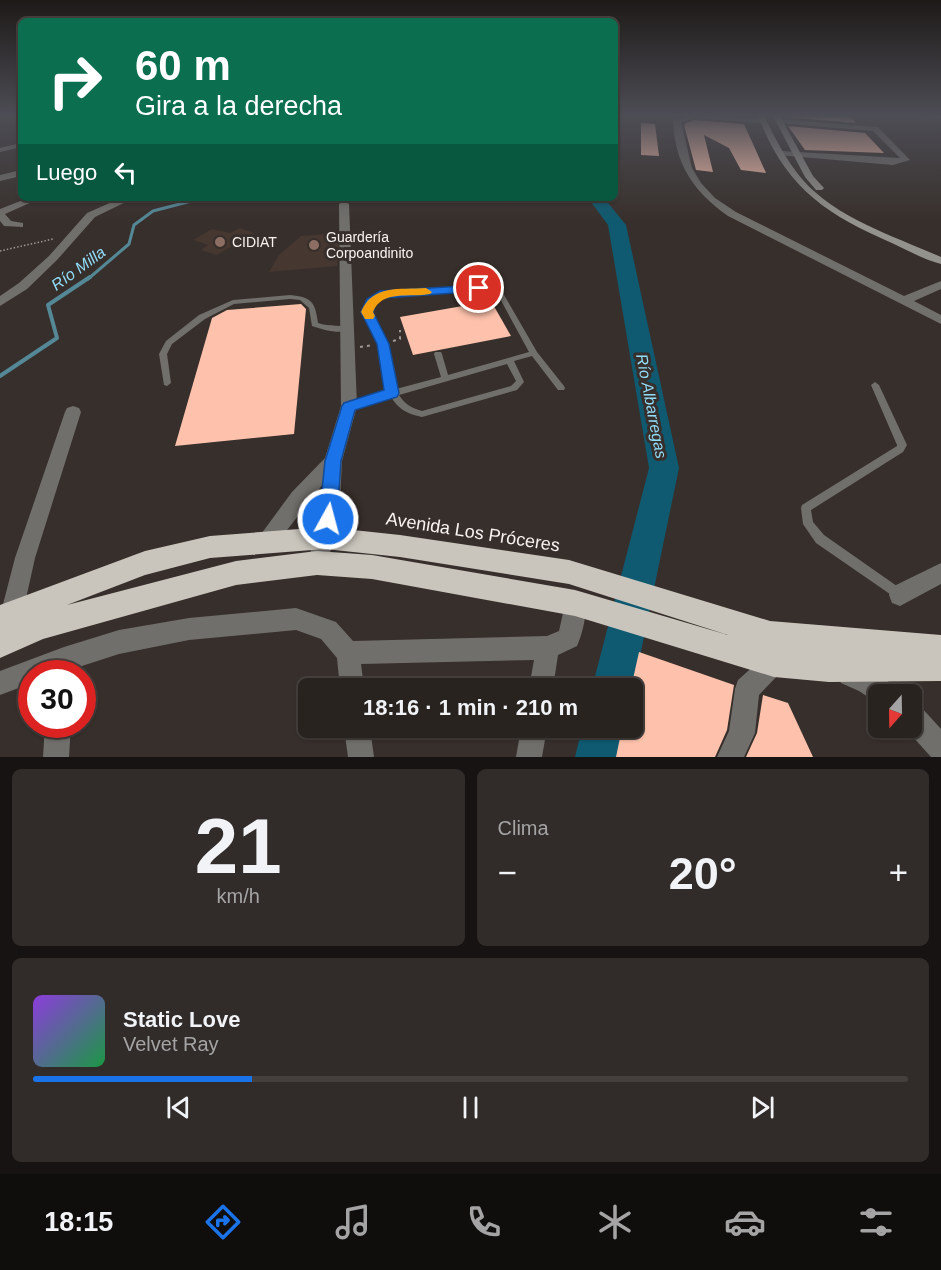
<!DOCTYPE html>
<html lang="es">
<head>
<meta charset="utf-8">
<style>
  body { margin:0; font-family:Arial,sans-serif; background:#312b29; color:#f1f3f6; height:100vh; display:flex; flex-direction:column; font-size:22px; white-space:nowrap }
  * { box-sizing:border-box; margin:0 }
  p { font-size:20px; color:#a5a4a5 }
  .icon { flex:none; width:33px; height:33px; fill:none; stroke:currentColor; stroke-width:2; stroke-linecap:round; stroke-linejoin:round }
  .map { position:relative; height:757px; overflow:hidden }
  .details { display:flex; flex-direction:column; gap:12px; padding:12px; background:#171312; flex:1 }
  .details>* { flex:none }
  .hud { position:absolute; left:18px; top:18px; width:600px; height:183px; border-radius:9px; box-shadow:0 2px 4px #0004,0 0 0 2px #45403e; background:#0b6e4f; color:#fff; overflow:hidden }
  .needle { width:39px; rotate:200deg }
  .fabs { position:absolute; left:868px; top:684px; display:grid; gap:12px }
  .fabs a { display:grid; place-items:center; width:54px; height:54px; border-radius:9px; background:#292320; box-shadow:0 2px 4px #0004,0 0 0 2px #45403e; font-size:30px }
  .speed { position:absolute; left:18px; top:660px; display:flex; gap:12px; font-size:30px; font-weight:700; text-align:center }
  .speed>* { display:grid; place-content:center; width:78px; height:78px; border-radius:50%; background:#292320; box-shadow:0 2px 4px #0004,0 0 0 2px #45403e; line-height:1 }
  .speed .limit { border:9px solid #d22; background:#fff; color:#111 }
  .pin { position:absolute; display:grid; place-items:center; width:51px; height:51px; color:#fff; margin:-26px; border:3px solid #fff; border-radius:50%; box-shadow:0 2px 6px #0007 }
  .me { position:absolute; width:66px; margin:-33px; rotate:7deg; stroke-linejoin:round; filter:drop-shadow(0 0 4px #0008) }
  .turn { display:flex; align-items:center; gap:21px; height:126px; padding:0 18px; font-size:27px }
  .turn .icon { width:78px; height:78px; stroke-width:2.5 }
  .turn b { display:block; font-size:42px; line-height:51px }
  .then { display:flex; align-items:center; height:57px; padding:0 18px; background:#0003; gap:12px; font-size:22px }
  .big { font-size:45px; font-weight:700; line-height:1.1 }
  .details .card { flex:1; display:flex; flex-direction:column; justify-content:center; gap:9px; min-width:0; padding:0 21px; border-radius:9px; background:#312b29 }
  .details .dial { align-items:center; gap:0 }
  .dial b { font-size:78px; line-height:1 }
  .song { display:flex; align-items:center; gap:18px }
  .cover { width:72px; height:72px; border-radius:9px; background:linear-gradient(135deg,hsl(270 70% 55%),hsl(140 70% 35%)) }
  .played { height:6px; border-radius:3px; background:linear-gradient(90deg,#1a73e8 25%,#45403e 25%) }
  .keys { display:flex; justify-content:space-around; direction:ltr }
  .heat { display:flex; justify-content:space-between; align-items:center; font-size:33px; direction:ltr }
  .details .tiles { flex:1; display:grid; gap:12px; grid-template-columns:1fr 1fr }
  .card:last-child { grid-column:span 2 }
  .trip { position:absolute; left:298px; top:678px; width:345px; height:60px; border-radius:9px; background:#292320; box-shadow:0 2px 4px #0004,0 0 0 2px #45403e; font-weight:700; line-height:60px; text-align:center }
  .tabs { display:flex; height:96px; justify-content:space-around; align-items:center; background:#100e0d; color:#a5a4a5 }
  .tabs .icon { width:42px; height:42px }
  .tabs .on { color:#1a73e8 }
  .tabs b { font-size:27px; color:#f1f3f6 }
  .map>svg:first-child { display:block }
  .built { fill:#463731 }
  .lines { fill:none; stroke-linecap:round; stroke-linejoin:round }
  .stream-far1 { stroke:#558897; stroke-width:3 }
  .stream { stroke:#558897; stroke-width:4 }
  .river { fill:#0f5a70; fill-rule:evenodd }
  .building { fill:#fec2ac }
  .path-far1 { stroke:#9d9794; stroke-width:1.5; stroke-dasharray:1.5 2; stroke-linecap:butt }
  .path { stroke:#9d9794; stroke-width:2; stroke-dasharray:3 4; stroke-linecap:butt }
  .lane { fill:#716f6b; fill-rule:evenodd }
  .street { fill:#716f6b; fill-rule:evenodd }
  .secondary { fill:#94928c; fill-rule:evenodd }
  .highway { fill:#c9c5bc; fill-rule:evenodd }
  .route { fill:#1a73e8; stroke:#114b97; stroke-width:1.5 }
  .slow { fill:#f59e0b }
  .education-dot { fill:#8d6e63; stroke:#372f2b; stroke-width:2 }
  .labels { text-anchor:middle; stroke-width:6; stroke-linejoin:round; paint-order:stroke }
  .far-poi-label { font-size:14px; fill:#f8f3f1; stroke:#372f2b; text-anchor:start }
  .water-label { font-size:16px; font-style:italic; fill:#91ddf9; stroke:#372f2b }
  .near-street-label { font-size:18px; fill:#f8f3f1; stroke:#372f2b }
</style>
</head>
<body>
<div class="map">
<svg width="941" height="757" viewBox="0 0 941 757">
  <rect width="100%" height="100%" fill="#372f2b"/>
  <g class="built">
    <path d="M 848,116 L 941,116 L 941,126 L 865,125 L 857,116 Z"/>
    <path d="M 240,228 L 254,233 L 217,255 L 201,250 L 208,245 L 193,240 L 212,229 L 230,233 Z"/>
    <path d="M 339,233 L 337,266 L 269,272 L 279,255 L 301,236 Z"/>
  </g>
  <g class="lines">
    <path class="stream-far1" d="M 88,279 L 129,244 L 134,225 L 153,211 L 203,198"/>
    <path class="stream" d="M 0,376 L 57,338 L 48,305 L 90,277"/>
    <g class="river">
      <path d="M 588,198 L 604,198 L 626,225 L 679,468 L 633,690 L 592,688 L 649,468 L 608,225 Z"/>
      <path d="M 582,728 L 626,728 L 621,757 L 575,757 Z"/>
    </g>
  </g>
  <g class="building">
    <path d="M 782,116 L 851,117 L 856,123 L 783,117 Z"/>
    <path d="M 694,120 L 744,124 L 766,173 L 741,170 L 729,148 L 704,135 L 713,172 L 696,170 L 684,125 L 687,126 L 684,124 Z"/>
    <path d="M 641,123 L 655,124 L 659,156 L 641,155 Z"/>
    <path d="M 788,126 L 865,133 L 884,153 L 805,150 Z"/>
    <path d="M 491,301 L 511,336 L 413,355 L 400,317 Z"/>
    <path d="M 301,304 L 306,309 L 294,434 L 175,446 L 212,318 L 227,310 Z"/>
    <path d="M 639,652 L 734,685 L 727,730 L 715,757 L 616,757 L 622,728 L 633,728 L 633,688 L 631,688 Z"/>
    <path d="M 763,695 L 788,703 L 813,757 L 746,757 L 757,733 Z"/>
  </g>
  <g class="lines">
    <path class="path-far1" d="M 0,251 L 53,239"/>
    <g class="path">
      <path d="M 393,341 L 400,339 L 400,330"/>
      <path d="M 360,347 L 373,345"/>
    </g>
    <g class="lane">
      <path d="M 479,286 L 503,293 L 537,352 L 564,386 L 565,388 L 564,390 L 558,390 L 532,356 L 514,361 L 524,382 L 517,390 L 422,417 C 408,414 399,410 391,397 L 349,409 L 346,408 L 345,406 L 346,404 L 389,392 L 385,379 L 378,342 L 363,312 L 369,301 L 380,293 ZM 479,290 L 498,295 L 529,352 L 448,375 L 442,354 L 441,352 L 435,352 L 434,354 L 441,377 L 396,389 L 386,342 L 371,312 L 374,303 L 382,297 ZM 507,364 L 516,381 L 511,386 L 422,411 C 411,408 405,404 399,395 Z"/>
      <path d="M 290,295 C 312,297 315,302 318,323 C 329,327 343,324 352,329 C 341,335 324,330 312,326 L 309,308 L 300,300 L 290,299 L 234,304 L 205,319 L 172,344 L 167,354 L 171,383 L 167,386 L 164,385 L 159,354 L 166,341 L 199,315 L 233,300 Z"/>
      <path d="M 875,382 L 879,385 L 907,445 L 903,452 L 811,510 L 813,522 L 824,535 L 904,591 L 906,595 L 904,599 L 900,601 L 816,543 L 803,524 L 801,508 L 802,505 L 897,446 L 897,445 L 871,385 Z"/>
    </g>
    <g class="street">
      <path d="M 687,116 L 766,119 L 763,123 L 694,118 L 681,122 L 692,168 L 701,183 L 715,198 L 736,212 L 904,296 L 941,281 L 941,289 L 914,301 L 941,315 L 941,324 L 728,216 C 694,192 675,165 673,121 Z"/>
      <path d="M 916,116 L 941,116 L 941,119 Z"/>
      <path d="M 778,119 L 878,127 L 910,160 L 893,165 L 778,155 L 778,151 L 781,151 L 900,158 L 873,131 L 775,123 Z"/>
      <path d="M 21,143 L 21,147 L 0,152 L 0,148 Z"/>
      <path d="M 21,170 L 21,176 L 0,181 L 0,175 Z"/>
      <path d="M 28,198 L 41,198 L 5,214 L 11,221 L 23,223 L 23,227 L 4,226 L 0,221 L 0,209 Z"/>
      <path d="M 121,198 L 134,198 L 95,217 L 57,260 L 27,289 L 0,306 L 0,296 L 19,283 L 49,256 L 87,213 Z"/>
      <path d="M 344,201 L 349,204 L 357,406 L 342,461 L 340,501 L 335,538 L 324,570 L 317,573 L 310,570 L 307,563 L 315,538 L 323,484 L 273,548 L 266,550 L 259,548 L 256,541 L 292,492 L 325,458 L 341,406 L 339,204 Z"/>
      <path d="M 73,406 L 79,408 L 81,412 L 35,558 L 23,612 L 20,620 L 12,623 L 4,620 L 1,612 L 15,558 L 65,412 L 67,408 Z"/>
      <path d="M 941,563 L 941,584 L 900,606 L 892,603 L 889,595 L 892,587 Z"/>
      <path d="M 575,592 L 583,595 C 589,609 583,632 577,646 L 558,655 L 553,688 L 529,688 L 534,660 L 361,664 L 364,688 L 340,688 L 337,658 L 321,639 L 296,630 L 189,640 L 119,654 L 57,674 L 32,674 L 32,683 L 0,695 L 0,671 L 64,647 L 119,630 L 189,618 L 296,608 L 336,622 L 353,641 L 547,636 L 559,631 L 567,595 Z"/>
      <path d="M 774,651 L 782,655 L 786,663 L 782,671 L 759,695 L 755,733 L 744,757 L 717,757 L 729,731 L 735,689 L 738,680 L 766,655 Z"/>
      <path d="M 849,663 C 866,670 891,676 897,694 L 879,694 L 879,704 L 859,691 L 841,683 L 837,675 L 841,667 Z"/>
      <path d="M 912,703 L 921,707 L 941,729 L 941,757 L 931,757 L 905,728 L 912,728 Z"/>
      <path d="M 45,724 L 71,724 L 69,757 L 43,757 Z"/>
      <path d="M 344,728 L 370,728 L 374,757 L 348,757 Z"/>
      <path d="M 521,728 L 547,728 L 542,757 L 516,757 Z"/>
    </g>
    <g class="secondary">
      <path d="M 758,116 L 764,116 C 775,138 786,160 802,179 C 837,219 894,236 941,257 L 941,264 C 925,260 909,251 894,244 C 825,214 786,188 758,116 Z"/>
      <path d="M 773,116 L 780,116 L 813,176 L 824,188 L 822,190 L 816,190 L 805,177 Z"/>
    </g>
    <path class="highway" d="M 325,527 L 400,535 L 569,560 L 770,621 L 941,635 L 941,681 L 829,682 L 774,677 L 575,616 L 372,579 L 317,575 L 236,585 L 43,639 L 0,658 L 0,605 L 145,551 L 210,536 ZM 325,549 L 400,557 L 569,584 L 728,635 L 575,590 L 372,555 L 317,551 L 236,561 L 67,605 L 145,575 L 210,558 Z"/>
  </g>
  <linearGradient id="sky" x2="0" y2="1"><stop stop-color="#1e1a18"/><stop offset="0.52" stop-color="#4d4d55"/><stop offset="1" stop-color="#4d4d55" stop-opacity="0"/></linearGradient>
  <rect width="941" height="222" fill="url(#sky)"/>
  <path class="route" d="M 479,285 L 485,288 L 483,291 L 383,298 L 376,303 L 373,312 L 389,344 L 399,393 L 397,397 L 355,410 L 341,461 L 337,519 L 334,525 L 328,527 L 322,525 L 319,519 L 325,461 L 342,406 L 344,403 L 384,390 L 377,344 L 361,312 L 367,299 L 380,291 Z"/>
  <path class="slow" d="M 426,288 L 432,292 L 430,294 C 410,298 382,289 373,312 L 375,316 L 373,319 L 365,319 L 361,312 C 373,284 399,290 426,288 Z"/>
  <g class="education-dot">
    <circle cx="220" cy="242" r="6"/>
    <circle cx="314" cy="245" r="6"/>
  </g>
  <g class="labels">
    <g class="far-poi-label">
      <text x="326" y="242">Guardería<tspan x="326" dy="16">Corpoandinito</tspan></text>
      <text x="232" y="247">CIDIAT</text>
    </g>
    <g class="water-label">
      <text transform="translate(78 268) rotate(-36)" y="6">Río Milla</text>
      <text transform="translate(652 406) rotate(79)" y="6">Río Albarregas</text>
    </g>
    <g class="near-street-label">
      <text transform="translate(473 532) rotate(9)" y="6">Avenida Los Próceres</text>
    </g>
  </g>
</svg>
<div class="fabs">
<a><svg class="needle" viewBox="-14 -14 28 28"><path d="M0-13l5 13h-10z" fill="#e53935"/><path d="M0 13l5-13h-10z" fill="#a5a4a5"/></svg></a>
</div>
<div class="speed"><div class="limit">30</div></div>
<div class="pin" style="left:479px;top:288px;background:#d93025"><svg class="icon" aria-label="arrive" viewBox="0 0 24 24"><path d="M6 21V4h12l-3 4 3 4H6"/></svg></div>
<svg class="me" style="left:328px;top:519px" viewBox="-20 -20 40 40"><circle r="17" fill="#1a73e8" stroke="#fff" stroke-width="3"/><path d="M0-11L8 9 0 5-8 9z" fill="#fff"/></svg>
<div class="trip">18:16 · 1 min · 210 m</div>
<div class="hud">
<div class="turn"><svg class="icon" aria-label="right" viewBox="0 0 24 24"><path d="M7 20v-9h11M14 6l5 5-5 5"/></svg><div><b>60 m</b>Gira a la derecha</div></div>
<div class="then">Luego<svg class="icon" aria-label="left" viewBox="0 0 24 24"><path d="M17 20v-9H6M10 6l-5 5 5 5"/></svg></div>
</div>
</div>
<section class="details">
<div class="tiles">
<div class="card dial"><b>21</b><p>km/h</p></div>
<div class="card"><p>Clima</p>
<div class="heat"><a>−</a><b class="big">20°</b><a>+</a></div>
</div>
<div class="card">
<div class="song"><i class="cover"></i><div><b>Static Love</b><p>Velvet Ray</p></div></div>
<div class="played"></div>
<div class="keys"><svg class="icon" aria-label="previous" viewBox="0 0 24 24"><path d="M18 5L8 12l10 7zM5 5v14"/></svg><svg class="icon" aria-label="pause" viewBox="0 0 24 24"><path d="M8 5v14M16 5v14"/></svg><svg class="icon" aria-label="next" viewBox="0 0 24 24"><path d="M6 5l10 7-10 7zM19 5v14"/></svg></div>
</div>
</div>
</section>
<nav class="tabs">
<b>18:15</b>
<svg class="icon on" aria-label="directions" viewBox="0 0 24 24"><path d="M12 3l9 9-9 9-9-9zM9 14v-3h6M13 9l2 2-2 2"/></svg>
<svg class="icon" aria-label="music" viewBox="0 0 24 24"><path d="M9 18V5l10-2v13"/><circle cx="6" cy="18" r="3"/><circle cx="16" cy="16" r="3"/></svg>
<svg class="icon" aria-label="phone" viewBox="0 0 24 24"><path d="M5 4h4l2 5-3 2q2 4 5 5l2-3 5 2v4C11 20 4 13 5 4z"/></svg>
<svg class="icon" aria-label="climate" viewBox="0 0 24 24"><path d="M12 3v18M4 7l16 10M4 17L20 7"/></svg>
<svg class="icon" aria-label="car" viewBox="0 0 24 24"><path d="M5 17H2v-5l4-1 3-4h7l3 4 3 1v5h-3M9 17h6M6 11h13"/><circle cx="7" cy="17" r="2"/><circle cx="17" cy="17" r="2"/></svg>
<svg class="icon" aria-label="filters" viewBox="0 0 24 24"><path d="M4 7h16M4 17h16"/><circle cx="9" cy="7" r="2"/><circle cx="15" cy="17" r="2"/></svg>
</nav>
</body>
</html>
